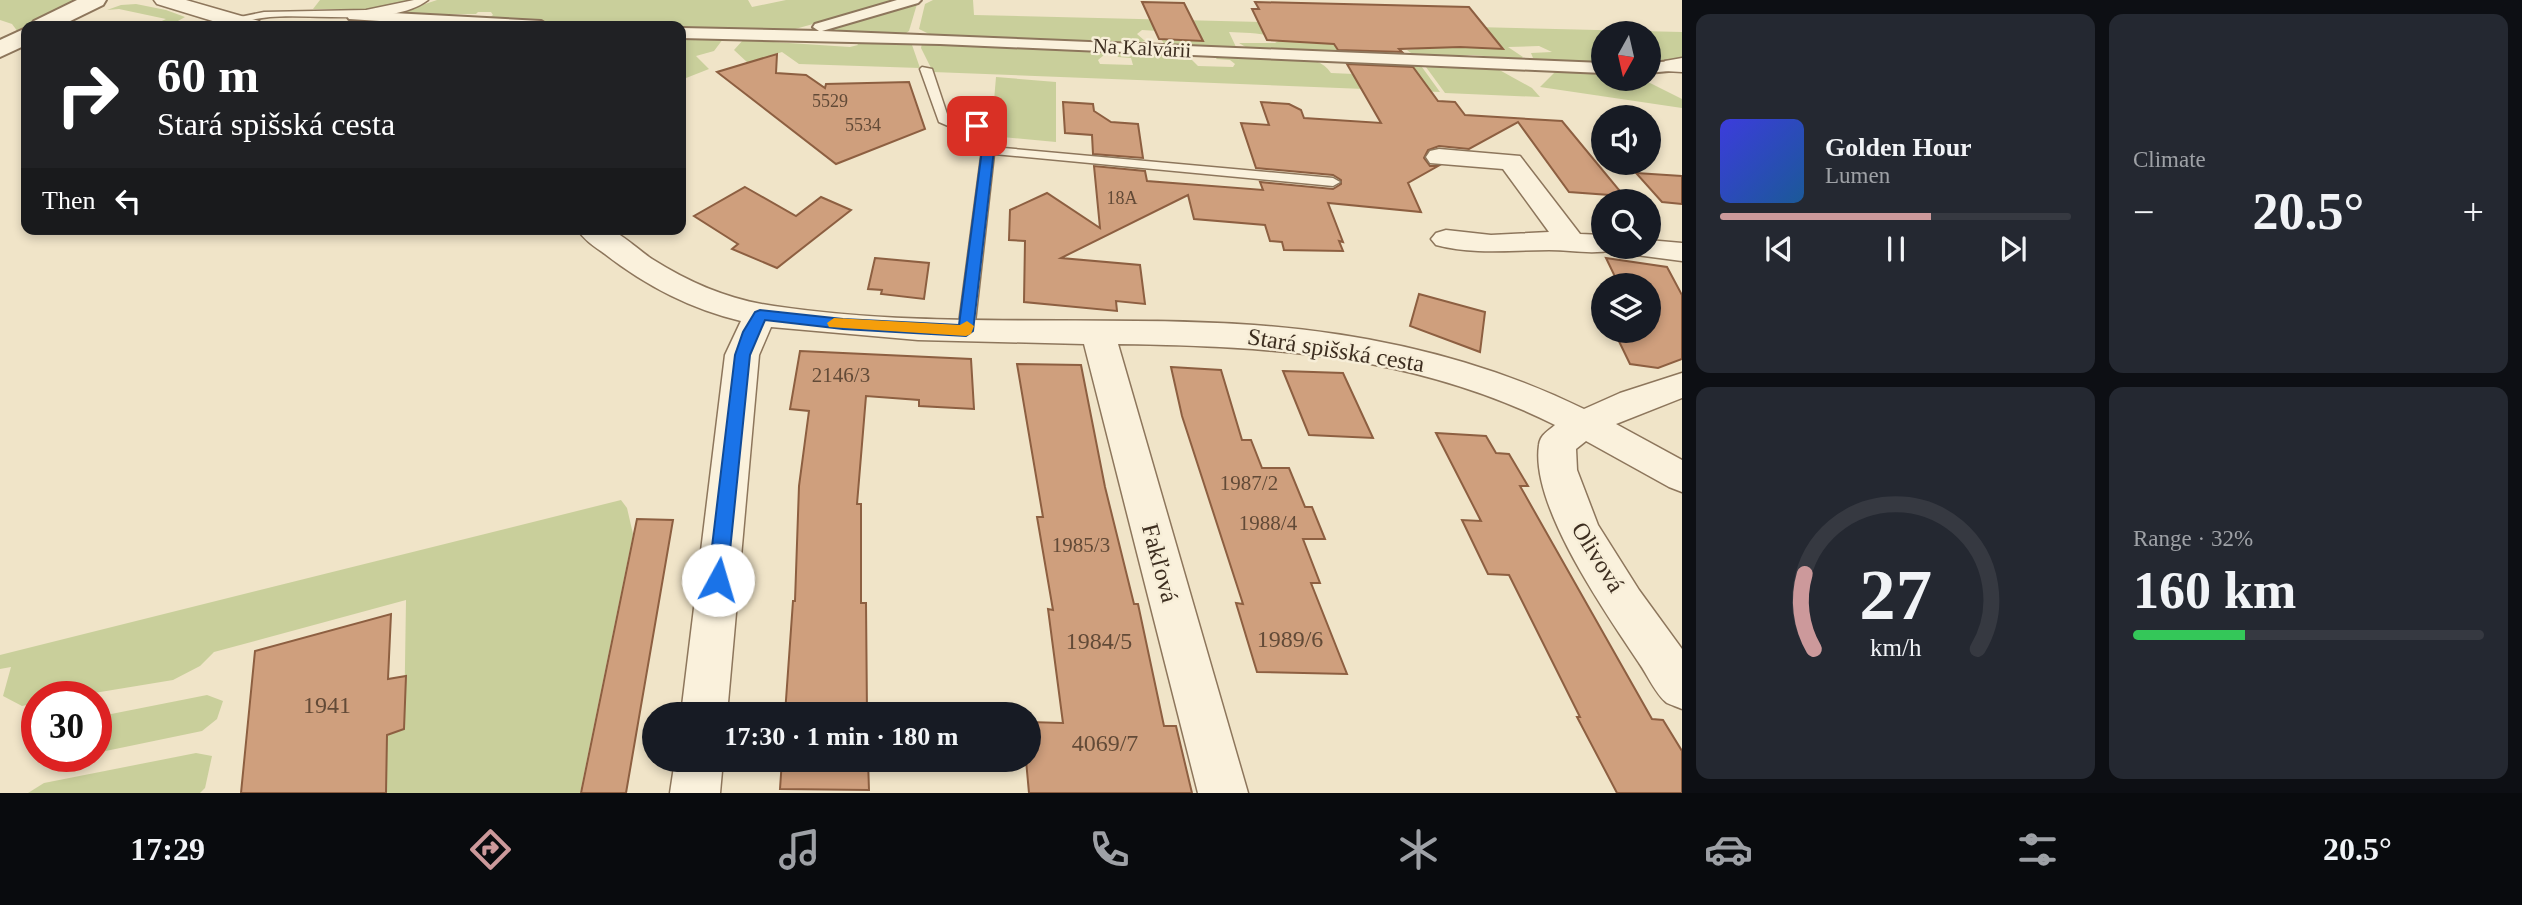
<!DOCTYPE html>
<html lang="en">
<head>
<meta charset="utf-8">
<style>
  body { margin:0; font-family:Georgia,serif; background:#242831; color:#f1f3f6; height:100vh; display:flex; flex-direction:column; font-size:26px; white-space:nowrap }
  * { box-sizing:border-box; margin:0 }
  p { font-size:23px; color:#9ea1a6 }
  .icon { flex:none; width:38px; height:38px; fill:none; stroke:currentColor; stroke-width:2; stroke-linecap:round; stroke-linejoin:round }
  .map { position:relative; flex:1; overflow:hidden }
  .side { display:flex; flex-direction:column; gap:14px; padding:14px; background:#0d0f14; width:840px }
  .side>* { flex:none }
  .top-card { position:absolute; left:21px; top:21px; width:665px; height:214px; border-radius:14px; box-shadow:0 4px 10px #0003; background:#202124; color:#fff; overflow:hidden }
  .needle { width:46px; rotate:188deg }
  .tools { position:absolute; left:1591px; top:21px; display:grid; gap:14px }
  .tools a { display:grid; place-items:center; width:70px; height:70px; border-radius:50%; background:#171b24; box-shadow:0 4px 10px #0003; font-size:35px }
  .speed { position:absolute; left:21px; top:681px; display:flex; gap:14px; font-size:35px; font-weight:700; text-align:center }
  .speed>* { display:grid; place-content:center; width:91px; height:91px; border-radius:50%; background:#171b24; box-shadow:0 4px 10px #0003; line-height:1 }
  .speed .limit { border:10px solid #d22; background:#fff; color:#111 }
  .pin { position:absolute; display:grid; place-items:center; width:60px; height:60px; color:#fff; margin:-30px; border-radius:14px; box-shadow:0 4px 10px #0006 }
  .me { position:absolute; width:77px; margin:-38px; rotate:6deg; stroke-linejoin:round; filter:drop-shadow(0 0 5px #0008) }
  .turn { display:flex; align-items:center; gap:24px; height:147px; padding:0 21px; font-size:32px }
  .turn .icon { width:91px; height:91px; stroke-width:2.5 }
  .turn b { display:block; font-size:49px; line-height:60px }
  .then { display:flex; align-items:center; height:66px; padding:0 21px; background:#0003; gap:14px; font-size:26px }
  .big { font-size:52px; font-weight:600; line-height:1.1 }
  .side .widget { flex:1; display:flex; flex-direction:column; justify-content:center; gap:10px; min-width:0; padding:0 24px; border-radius:14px; background:#242831 }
  .side .dial { align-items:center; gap:0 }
  .dial svg { height:182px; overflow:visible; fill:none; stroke:#363941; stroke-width:7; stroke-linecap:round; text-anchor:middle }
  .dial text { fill:#f1f3f6; stroke:none }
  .song { display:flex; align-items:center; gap:21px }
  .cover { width:84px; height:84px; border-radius:10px; background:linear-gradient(135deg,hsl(240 70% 55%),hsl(210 70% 35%)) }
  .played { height:7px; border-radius:4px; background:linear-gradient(90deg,#cc999b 60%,#363941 60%) }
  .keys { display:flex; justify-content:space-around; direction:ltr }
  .heat { display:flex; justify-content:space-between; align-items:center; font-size:38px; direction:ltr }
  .charge { height:10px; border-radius:5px; background:linear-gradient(90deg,#34c759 32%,#363941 0) }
  .side .tiles { flex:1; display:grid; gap:14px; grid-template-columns:repeat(2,1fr) }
  .trip { position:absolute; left:642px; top:702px; width:399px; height:70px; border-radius:35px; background:#171b24; box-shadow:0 4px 10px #0003; font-weight:600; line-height:70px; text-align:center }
  .menu { display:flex; height:112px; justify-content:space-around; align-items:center; background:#090b0e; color:#9ea1a6 }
  .menu .icon { width:49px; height:49px }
  .menu .current { color:#cc999b }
  .menu b { font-size:32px; color:#f1f3f6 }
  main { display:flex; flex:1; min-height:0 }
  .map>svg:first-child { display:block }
  .green { fill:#c9cf9b }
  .building { fill:#cf9f7d; stroke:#8d5f41; stroke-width:2 }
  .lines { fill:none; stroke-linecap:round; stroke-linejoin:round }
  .service-casing { stroke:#8d765c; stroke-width:3 }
  .pedestrian-casing { stroke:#8d765c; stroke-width:4 }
  .minor-casing { stroke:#8d765c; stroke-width:3 }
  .tertiary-casing { stroke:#8d765c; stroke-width:4 }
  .service { fill:#faf1dc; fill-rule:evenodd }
  .pedestrian { fill:#faf1dc; fill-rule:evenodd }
  .minor { fill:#faf1dc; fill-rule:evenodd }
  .tertiary { fill:#faf1dc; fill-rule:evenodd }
  .route { fill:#1a73e8; stroke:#114b97; stroke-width:2 }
  .slow { fill:#f59e0b }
  .labels { text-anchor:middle; stroke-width:5; stroke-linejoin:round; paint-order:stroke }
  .far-number-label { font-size:18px; fill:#624a37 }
  .far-street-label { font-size:21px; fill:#3d2e20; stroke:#f7eed8 }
  .number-label { font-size:21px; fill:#624a37 }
  .street-label { font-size:24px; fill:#3d2e20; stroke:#f7eed8 }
  .near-number-label { font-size:24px; fill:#624a37 }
</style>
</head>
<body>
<main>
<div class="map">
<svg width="1682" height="793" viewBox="0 0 1682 793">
  <rect width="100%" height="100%" fill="#f0e4c8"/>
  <g class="green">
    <path d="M 0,0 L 81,0 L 18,32 L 12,24 L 0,20 Z"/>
    <path d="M 320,0 L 410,0 L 376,9 L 313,9 Z"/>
    <path d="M 437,0 L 748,0 L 752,7 L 786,0 L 899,0 L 788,31 L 681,29 L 681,26 C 608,26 540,23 468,19 L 487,19 L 493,15 L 491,12 L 478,12 L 476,14 L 392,15 Z"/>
    <path d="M 933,0 L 973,0 L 974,15 L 1682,32 L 1682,60 L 1663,61 L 1649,52 L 1648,33 L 1603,33 L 1603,63 L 1540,60 L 1533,58 L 1531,53 L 1552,52 L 1539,46 L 1508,47 L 1523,57 L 1518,60 C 1503,59 1488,56 1473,55 C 1455,55 1421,64 1407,50 L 1438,47 L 1393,49 L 1392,54 L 1388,55 L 1249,49 L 1239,43 L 1275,43 L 1280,40 C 1265,32 1245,33 1229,32 L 1236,47 L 1229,48 L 1165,45 L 1161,39 L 1178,40 L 1175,32 L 1142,30 L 1137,34 L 1145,41 L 1134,44 L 1070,42 L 1061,39 L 1056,41 L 933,36 L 919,29 L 925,4 Z"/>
    <path d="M 136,4 L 166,10 L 185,17 L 169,26 L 151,26 L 166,19 L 119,9 L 107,10 L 121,5 Z"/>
    <path d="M 913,4 L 917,4 L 909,31 L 906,33 L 822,30 Z"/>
    <path d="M 681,37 L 723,39 L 714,51 L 696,56 L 709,69 L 681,80 Z"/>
    <path d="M 743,40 L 850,47 L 858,45 L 856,42 L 911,42 L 920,68 L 799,64 L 782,52 L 748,63 L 734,50 Z"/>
    <path d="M 922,43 L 943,43 L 948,46 L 956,44 L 1102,51 L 1104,55 L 1098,60 L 1100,64 L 1133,65 L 1131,58 L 1118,57 L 1115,51 L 1180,54 L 1190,58 L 1198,66 L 1233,67 L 1235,64 L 1230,60 L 1216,59 L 1218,56 L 1266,58 L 1271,60 C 1291,59 1318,53 1331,73 L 1354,74 L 1365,66 L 1347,65 L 1346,61 L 1419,63 L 1440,92 L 933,72 L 921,48 Z"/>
    <path d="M 1423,63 L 1494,67 L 1532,88 L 1540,97 L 1445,93 Z"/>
    <path d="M 1557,70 L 1603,73 L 1603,79 L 1644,80 L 1682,99 L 1682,108 L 1540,87 Z"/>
    <path d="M 996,77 L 1056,82 L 1056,142 L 991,136 Z"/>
    <path d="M 621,500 L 627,508 L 633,534 L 580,793 L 386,793 L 387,735 L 404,729 L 406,600 L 214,652 L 200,666 L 173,680 L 76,696 L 37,696 L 37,703 L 22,706 L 3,696 L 11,667 L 0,669 L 0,655 Z"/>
    <path d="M 207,695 L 223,701 L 217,719 L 202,731 L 96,753 L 96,717 Z"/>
    <path d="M 196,753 L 212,756 L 205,788 L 200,793 L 28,793 L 44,783 Z"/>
  </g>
  <g class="building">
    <path d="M 1142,2 L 1184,3 L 1203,41 L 1159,39 Z"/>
    <path d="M 1255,2 L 1469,7 L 1503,49 L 1460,47 L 1399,49 L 1402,52 L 1338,50 L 1334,44 L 1267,40 L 1252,9 L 1259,9 Z"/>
    <path d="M 777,54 L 776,73 L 806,75 L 825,88 L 826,84 L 909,82 L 925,129 L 836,164 L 717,72 Z"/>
    <path d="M 1347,64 L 1413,67 L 1438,101 L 1455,102 L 1465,115 L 1562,121 L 1624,196 L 1569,192 L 1518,122 L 1469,149 L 1439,146 L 1428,150 L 1424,158 L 1430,166 L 1438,166 L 1408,183 L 1421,212 L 1328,203 L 1343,242 L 1339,241 L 1343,251 L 1284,250 L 1282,242 L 1270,241 L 1265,225 L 1194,219 L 1188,195 L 1061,258 L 1140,265 L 1145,304 L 1116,301 L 1117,311 L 1024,302 L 1025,241 L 1009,240 L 1010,210 L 1047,193 L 1100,228 L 1094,166 L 1145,171 L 1147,181 L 1263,190 L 1260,182 L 1333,189 L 1341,184 L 1341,180 L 1333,175 L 1256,168 L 1241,123 L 1269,125 L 1261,102 L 1289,104 L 1301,110 L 1304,118 L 1381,123 Z"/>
    <path d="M 1063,102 L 1093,104 L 1094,111 L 1111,122 L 1138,124 L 1143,158 L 1093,154 L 1092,135 L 1065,133 Z"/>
    <path d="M 1636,173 L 1682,176 L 1682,204 L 1662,202 Z"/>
    <path d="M 745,187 L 796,216 L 821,197 L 851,210 L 777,268 L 732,249 L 738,244 L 694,216 Z"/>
    <path d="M 875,258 L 929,263 L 924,299 L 881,294 L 882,290 L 868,289 Z"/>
    <path d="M 1606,258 L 1667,267 L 1682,295 L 1682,359 L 1658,368 L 1630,364 L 1614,331 L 1648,331 L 1648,285 L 1619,285 Z"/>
    <path d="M 1419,294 L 1485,312 L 1480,352 L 1410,326 Z"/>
    <path d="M 800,351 L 971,359 L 974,409 L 919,406 L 919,400 L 866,396 L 857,504 L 861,504 L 861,603 L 866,603 L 867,714 L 785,714 L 793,601 L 795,601 L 799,486 L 809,411 L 790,409 Z"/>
    <path d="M 1017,364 L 1081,365 L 1105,487 L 1134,604 L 1138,604 L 1164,726 L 1176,726 L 1192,793 L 1029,793 L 1026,760 L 1029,760 L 1029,722 L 1063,723 L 1048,609 L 1053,610 L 1037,517 L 1043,517 Z"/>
    <path d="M 1171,367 L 1221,370 L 1242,440 L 1251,440 L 1262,468 L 1289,468 L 1305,507 L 1312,507 L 1325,539 L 1303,539 L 1320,583 L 1311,583 L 1347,674 L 1257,672 L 1236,603 L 1243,604 L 1182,416 Z"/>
    <path d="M 1283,371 L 1343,373 L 1373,438 L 1309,435 Z"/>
    <path d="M 1436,433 L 1486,436 L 1496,453 L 1509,454 L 1528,486 L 1520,486 L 1652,719 L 1663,720 L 1682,751 L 1682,793 L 1617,793 L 1577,717 L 1580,717 L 1509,575 L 1488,574 L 1462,520 L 1481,521 Z"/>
    <path d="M 637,519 L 673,520 L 626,793 L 581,793 Z"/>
    <path d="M 391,614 L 388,679 L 406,676 L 404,729 L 387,735 L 386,793 L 241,793 L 255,651 Z"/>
    <path d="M 782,760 L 868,760 L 869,790 L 780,789 Z"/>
  </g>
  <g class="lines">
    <defs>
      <g id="service">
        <path d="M 414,0 L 428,0 C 392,27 314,13 270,17 C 245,20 221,27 196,26 L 264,12 L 366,10 Z"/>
        <path d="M 922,67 L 932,69 L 948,117 L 965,121 L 969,110 L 977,110 L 978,123 L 985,128 L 992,147 L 1333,178 L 1340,182 L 1333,186 L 994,154 L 974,331 L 966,336 L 958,331 L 982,150 L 973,130 L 953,128 L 939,122 L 920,69 Z"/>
      </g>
      <g id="pedestrian">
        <path d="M 897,0 L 921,0 L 918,3 L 822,31 L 1603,63 L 1603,73 L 940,44 L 681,38 L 681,28 L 819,31 L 813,27 L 815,24 Z"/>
        <path d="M 355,11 L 541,21 L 549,26 L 457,26 L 349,19 L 347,16 Z"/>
        <path d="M 1673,61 L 1682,66 L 1679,70 L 1648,73 L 1648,63 Z"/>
      </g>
      <g id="minor">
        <path d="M 154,0 L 186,0 L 259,21 L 262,26 L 229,26 L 157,4 Z"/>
        <path d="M 1682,58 L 1682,72 L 1665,71 L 1662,66 L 1665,61 Z"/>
        <path d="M 1439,149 L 1520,156 L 1580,234 L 1603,235 L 1603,247 L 1616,247 L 1613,250 C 1592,255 1570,250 1549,250 C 1510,250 1474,255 1436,245 L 1431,239 L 1436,233 L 1446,230 L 1491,235 L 1549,232 L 1503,169 L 1430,163 L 1426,157 L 1430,151 Z"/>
        <path d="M 577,229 C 586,229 599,227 608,229 C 620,232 641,252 652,259 C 690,283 729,300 774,306 C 933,330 1094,314 1254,325 C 1367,333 1482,359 1584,409 L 1620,393 L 1682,373 L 1682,398 L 1616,424 L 1682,460 L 1682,492 L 1669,487 L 1586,441 L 1576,449 L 1577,470 L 1598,525 L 1639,590 L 1682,649 L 1682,709 C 1678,707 1671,705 1667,703 C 1656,695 1647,674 1639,663 C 1606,613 1530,506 1539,445 C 1540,435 1548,431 1555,425 C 1415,355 1272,346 1118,344 L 1248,793 L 1198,793 L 1084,344 L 918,340 L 771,327 L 759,355 L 727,714 L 681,714 L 725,355 L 741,321 C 691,309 646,286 605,254 C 595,247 584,240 577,229 Z"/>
        <path d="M 1648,240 L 1682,243 L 1682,261 L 1621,253 L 1616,247 L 1648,247 Z"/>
        <path d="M 675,760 L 723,760 L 720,793 L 670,793 Z"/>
      </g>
      <g id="tertiary">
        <path d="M 77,0 L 106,0 L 103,5 L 60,26 L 30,26 L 34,21 Z"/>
        <path d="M 26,28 L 26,45 L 0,57 L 0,40 Z"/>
      </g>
    </defs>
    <use href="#service" class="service-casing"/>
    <use href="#pedestrian" class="pedestrian-casing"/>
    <use href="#minor" class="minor-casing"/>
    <use href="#tertiary" class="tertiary-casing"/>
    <use href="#service" class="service"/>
    <use href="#pedestrian" class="pedestrian"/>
    <use href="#minor" class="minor"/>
    <use href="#tertiary" class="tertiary"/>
  </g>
  <path class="route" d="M 973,124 L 981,124 L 994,150 L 973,331 L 966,336 L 843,329 L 765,320 L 750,355 L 727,580 L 725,586 L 718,588 L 711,586 L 708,580 L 735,355 L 743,332 L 755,312 L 760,310 L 843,319 L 959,325 L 982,150 L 971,126 Z"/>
  <path class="slow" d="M 834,318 L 960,325 L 967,321 L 974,326 L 971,334 L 966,336 L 829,327 L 827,323 Z"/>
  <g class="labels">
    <g class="far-number-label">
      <text x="830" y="107">5529</text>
      <text x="863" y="131">5534</text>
      <text x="1122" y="204">18A</text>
    </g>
    <g class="far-street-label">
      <text transform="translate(1142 48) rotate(3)" y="7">Na Kalvárii</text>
    </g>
    <g class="number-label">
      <text x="841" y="382">2146/3</text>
      <text x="1249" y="490">1987/2</text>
      <text x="1268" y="530">1988/4</text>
      <text x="1081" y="552">1985/3</text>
    </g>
    <g class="street-label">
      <text transform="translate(1336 350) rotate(9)" y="8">Stará spišská cesta</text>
      <text transform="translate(1598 557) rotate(58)" y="8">Olivová</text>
      <text transform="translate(1160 563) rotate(75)" y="8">Fakľová</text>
    </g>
    <g class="near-number-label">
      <text x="1290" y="647">1989/6</text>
      <text x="1099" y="649">1984/5</text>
      <text x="327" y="713">1941</text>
      <text x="1105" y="751">4069/7</text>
    </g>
  </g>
</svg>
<div class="tools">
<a><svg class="needle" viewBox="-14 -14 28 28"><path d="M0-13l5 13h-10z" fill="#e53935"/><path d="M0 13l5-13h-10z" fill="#9ea1a6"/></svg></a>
<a><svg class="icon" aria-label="sound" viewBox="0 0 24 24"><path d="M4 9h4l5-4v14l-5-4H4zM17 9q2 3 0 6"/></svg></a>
<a><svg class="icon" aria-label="search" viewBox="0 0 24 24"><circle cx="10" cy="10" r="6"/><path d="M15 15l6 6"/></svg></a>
<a><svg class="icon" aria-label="layers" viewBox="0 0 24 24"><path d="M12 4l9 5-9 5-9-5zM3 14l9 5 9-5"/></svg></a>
</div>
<div class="speed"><div class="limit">30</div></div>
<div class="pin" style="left:977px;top:126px;background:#d93025"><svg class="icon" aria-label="arrive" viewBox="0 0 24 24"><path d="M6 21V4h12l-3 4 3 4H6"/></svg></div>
<svg class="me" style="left:718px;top:580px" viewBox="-20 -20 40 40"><circle r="19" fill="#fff"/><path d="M0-13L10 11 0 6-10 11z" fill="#1a73e8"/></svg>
<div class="trip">17:30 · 1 min · 180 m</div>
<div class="top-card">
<div class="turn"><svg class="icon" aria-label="right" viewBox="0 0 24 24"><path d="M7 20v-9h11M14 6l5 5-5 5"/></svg><div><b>60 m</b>Stará spišská cesta</div></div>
<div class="then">Then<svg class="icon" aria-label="left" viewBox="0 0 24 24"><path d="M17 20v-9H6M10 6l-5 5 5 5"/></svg></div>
</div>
</div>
<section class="side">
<div class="tiles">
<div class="widget">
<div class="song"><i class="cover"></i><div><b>Golden Hour</b><p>Lumen</p></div></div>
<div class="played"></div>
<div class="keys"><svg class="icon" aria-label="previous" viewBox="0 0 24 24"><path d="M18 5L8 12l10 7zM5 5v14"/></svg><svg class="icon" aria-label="pause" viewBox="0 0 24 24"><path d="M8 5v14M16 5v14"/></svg><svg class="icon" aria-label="next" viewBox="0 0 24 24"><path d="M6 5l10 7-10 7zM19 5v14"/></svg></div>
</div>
<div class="widget"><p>Climate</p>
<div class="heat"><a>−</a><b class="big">20.5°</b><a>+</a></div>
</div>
<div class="widget dial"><svg viewBox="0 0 100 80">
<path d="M14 69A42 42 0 1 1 86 69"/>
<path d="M14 69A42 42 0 0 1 10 36" stroke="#cc999b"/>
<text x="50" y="56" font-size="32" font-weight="700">27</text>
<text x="50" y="72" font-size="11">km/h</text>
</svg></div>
<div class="widget"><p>Range · 32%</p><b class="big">160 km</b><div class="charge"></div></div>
</div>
</section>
</main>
<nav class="menu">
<b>17:29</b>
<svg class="icon current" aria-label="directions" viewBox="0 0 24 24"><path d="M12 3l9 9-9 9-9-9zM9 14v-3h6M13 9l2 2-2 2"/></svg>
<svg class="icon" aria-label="music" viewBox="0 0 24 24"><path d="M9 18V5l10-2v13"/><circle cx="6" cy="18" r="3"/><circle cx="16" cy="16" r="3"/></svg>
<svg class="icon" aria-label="phone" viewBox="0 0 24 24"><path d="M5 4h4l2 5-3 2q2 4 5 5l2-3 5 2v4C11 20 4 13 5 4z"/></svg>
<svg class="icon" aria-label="climate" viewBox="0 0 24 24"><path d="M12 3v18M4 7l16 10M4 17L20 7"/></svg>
<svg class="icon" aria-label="car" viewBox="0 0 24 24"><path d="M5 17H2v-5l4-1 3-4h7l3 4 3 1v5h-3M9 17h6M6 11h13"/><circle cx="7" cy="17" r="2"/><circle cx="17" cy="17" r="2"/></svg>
<svg class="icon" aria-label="filters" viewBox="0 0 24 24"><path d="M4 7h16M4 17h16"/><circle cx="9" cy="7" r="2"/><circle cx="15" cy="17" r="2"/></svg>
<b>20.5°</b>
</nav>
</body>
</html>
